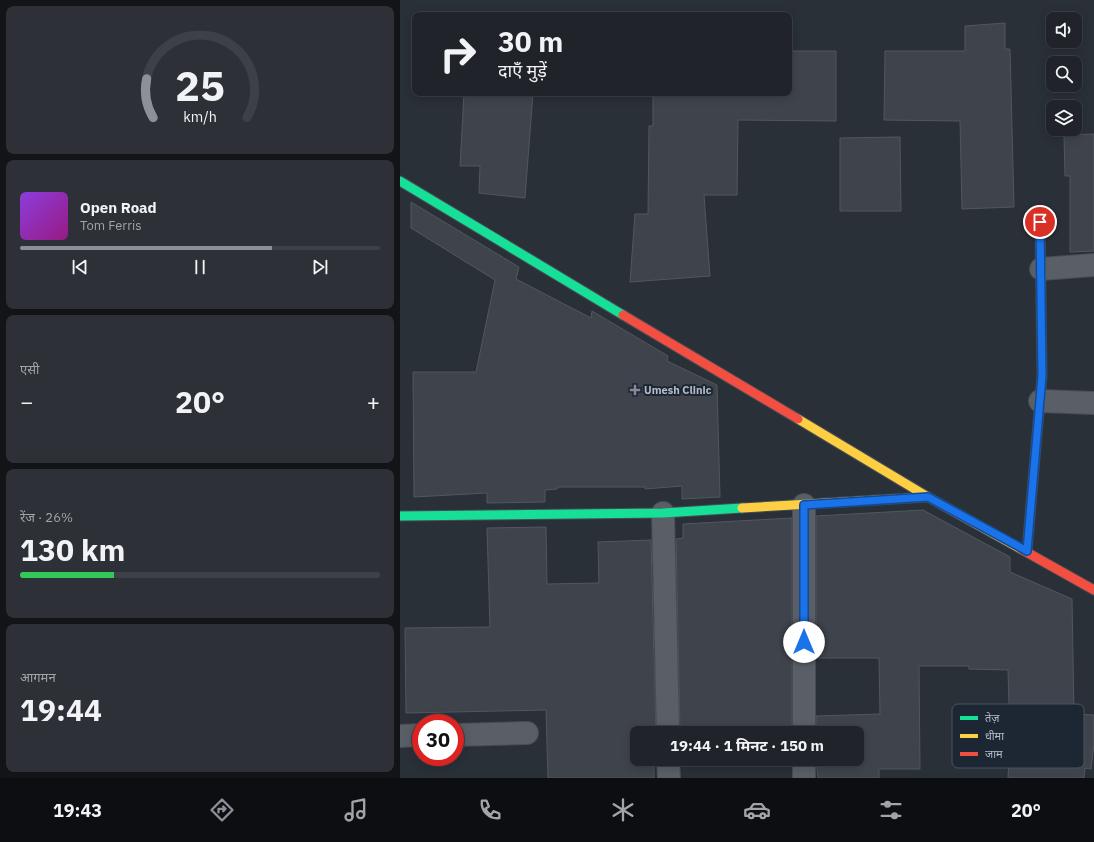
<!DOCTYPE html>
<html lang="hi">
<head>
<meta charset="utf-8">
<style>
  body { margin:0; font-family:"IBM Plex Sans","Noto Sans Devanagari",sans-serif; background:#2d3036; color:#f1f3f6; height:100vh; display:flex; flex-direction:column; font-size:15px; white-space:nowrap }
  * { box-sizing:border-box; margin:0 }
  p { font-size:13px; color:#a2a4a8 }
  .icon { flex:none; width:22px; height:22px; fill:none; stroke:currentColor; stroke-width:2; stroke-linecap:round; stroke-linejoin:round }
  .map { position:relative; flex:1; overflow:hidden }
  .side { display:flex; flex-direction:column; gap:6px; padding:6px; background:#121417; width:400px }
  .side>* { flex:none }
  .top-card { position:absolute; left:12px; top:12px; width:380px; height:84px; border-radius:8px; box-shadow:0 2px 10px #0003,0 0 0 1px #3d4147; background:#20242a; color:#f1f3f6; overflow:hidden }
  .buttons { position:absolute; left:646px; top:12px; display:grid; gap:8px }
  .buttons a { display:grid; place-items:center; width:36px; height:36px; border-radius:8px; background:#20242a; box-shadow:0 2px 10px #0003,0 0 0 1px #3d4147; font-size:20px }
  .speed { position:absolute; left:12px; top:714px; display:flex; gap:8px; font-size:20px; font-weight:700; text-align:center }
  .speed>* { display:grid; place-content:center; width:52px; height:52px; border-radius:50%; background:#20242a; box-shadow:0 2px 10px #0003,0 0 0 1px #3d4147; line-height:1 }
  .speed .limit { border:6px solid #d22; background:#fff; color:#111 }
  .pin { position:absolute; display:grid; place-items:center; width:34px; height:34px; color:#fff; margin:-17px; border:2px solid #fff; border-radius:50%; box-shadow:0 1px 4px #0007 }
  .me { position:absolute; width:44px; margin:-22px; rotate:0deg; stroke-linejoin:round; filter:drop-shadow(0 0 3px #0008) }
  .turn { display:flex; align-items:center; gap:14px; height:84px; padding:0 20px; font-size:18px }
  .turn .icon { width:52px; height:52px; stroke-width:2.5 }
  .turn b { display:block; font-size:28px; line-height:34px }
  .big { font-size:30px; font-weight:700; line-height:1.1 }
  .side .tile { flex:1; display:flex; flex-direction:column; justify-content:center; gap:6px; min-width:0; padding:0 14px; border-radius:8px; background:#2d3036 }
  .side .dial { align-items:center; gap:0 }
  .dial svg { height:104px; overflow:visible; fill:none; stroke:#3d4147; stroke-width:7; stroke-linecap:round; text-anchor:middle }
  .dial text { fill:#f1f3f6; stroke:none }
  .song { display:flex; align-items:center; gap:12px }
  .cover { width:48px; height:48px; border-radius:6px; background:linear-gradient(135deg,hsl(270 70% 55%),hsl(310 70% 35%)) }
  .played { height:4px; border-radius:2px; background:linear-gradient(90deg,#8c9099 70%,#3d4147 70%) }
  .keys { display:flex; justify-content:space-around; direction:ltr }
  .heat { display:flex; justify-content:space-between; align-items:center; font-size:22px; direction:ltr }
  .charge { height:6px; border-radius:3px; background:linear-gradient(90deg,#34c759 26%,#3d4147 0) }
  .trip { position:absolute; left:230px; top:726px; width:234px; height:40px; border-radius:8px; background:#20242a; box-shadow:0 2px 10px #0003,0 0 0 1px #3d4147; font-weight:700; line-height:40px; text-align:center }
  .tabs { display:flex; height:64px; justify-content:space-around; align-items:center; background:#0d0e11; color:#a2a4a8 }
  .tabs .icon { width:28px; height:28px }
  .tabs .current { color:#8c9099 }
  .tabs b { font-size:18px; color:#f1f3f6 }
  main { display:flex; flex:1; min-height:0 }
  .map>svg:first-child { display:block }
  .building { fill:#3f444c; stroke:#52575f }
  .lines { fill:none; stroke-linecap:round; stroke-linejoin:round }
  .street-casing { stroke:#484c55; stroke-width:24 }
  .fast-casing { stroke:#484c55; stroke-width:11 }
  .slow-casing { stroke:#484c55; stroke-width:11 }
  .jam-casing { stroke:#484c55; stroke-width:11 }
  .street { stroke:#5a5e66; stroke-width:22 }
  .fast { stroke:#16e098; stroke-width:9 }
  .slow { stroke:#ffcf43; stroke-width:9 }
  .jam { stroke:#f24e42; stroke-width:9 }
  .route-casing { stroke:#114b97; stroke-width:10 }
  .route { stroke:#1a73e8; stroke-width:7 }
  .poi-dot { fill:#848b96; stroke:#1d2633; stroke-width:1.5 }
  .labels { text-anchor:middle; stroke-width:4; stroke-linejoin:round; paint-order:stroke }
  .poi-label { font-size:11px; font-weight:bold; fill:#b4bcc9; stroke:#1d2633; text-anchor:start }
  .key { fill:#1d2633; stroke:#4a5360; stroke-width:1 }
  .key-label { font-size:11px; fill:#b4bcc9 }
</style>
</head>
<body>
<main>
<section class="side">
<div class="tile dial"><svg viewBox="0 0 100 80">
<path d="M14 69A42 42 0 1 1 86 69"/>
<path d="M14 69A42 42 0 0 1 9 39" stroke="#8c9099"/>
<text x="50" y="56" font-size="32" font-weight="700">25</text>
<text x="50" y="72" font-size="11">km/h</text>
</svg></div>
<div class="tile">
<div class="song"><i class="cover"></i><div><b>Open Road</b><p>Tom Ferris</p></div></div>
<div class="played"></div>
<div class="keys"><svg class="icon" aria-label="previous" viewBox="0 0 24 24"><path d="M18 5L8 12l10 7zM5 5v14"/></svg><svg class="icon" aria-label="pause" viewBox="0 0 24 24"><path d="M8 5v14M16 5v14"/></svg><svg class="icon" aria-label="next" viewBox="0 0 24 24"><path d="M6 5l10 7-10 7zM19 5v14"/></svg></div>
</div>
<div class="tile"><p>एसी</p>
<div class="heat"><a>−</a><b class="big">20°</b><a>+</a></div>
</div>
<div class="tile"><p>रेंज · 26%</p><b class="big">130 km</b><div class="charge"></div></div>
<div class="tile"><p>आगमन</p><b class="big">19:44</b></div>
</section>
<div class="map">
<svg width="694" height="778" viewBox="0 0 694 778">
  <rect width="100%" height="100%" fill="#2a3038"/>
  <g class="building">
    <path d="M 605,23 L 605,49 L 610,49 L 614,207 L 562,209 L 560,121 L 484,120 L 485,51 L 565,51 L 565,26 Z"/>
    <path d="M 389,51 L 436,51 L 436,121 L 338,120 L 337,195 L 304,195 L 310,276 L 230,282 L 235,214 L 248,214 L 249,126 L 253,126 L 253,93 L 389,93 Z"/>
    <path d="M 64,93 L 133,93 L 125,198 L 79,193 L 80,166 L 60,166 Z"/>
    <path d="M 694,134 L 694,251 L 670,252 L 670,176 L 665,176 L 664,135 Z"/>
    <path d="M 500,137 L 501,211 L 440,211 L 440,138 Z"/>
    <path d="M 11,202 L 119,267 L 116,279 L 191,318 L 192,311 L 268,356 L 267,361 L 317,385 L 320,497 L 282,499 L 282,486 L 245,489 L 245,487 L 158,487 L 157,489 L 145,490 L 145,502 L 87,503 L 87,493 L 14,497 L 13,372 L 76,372 L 95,280 L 11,228 Z"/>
    <path d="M 523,510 L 610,557 L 610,572 L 672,599 L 674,714 L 694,715 L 694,744 L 691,769 L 685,768 L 684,778 L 608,778 L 610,741 L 608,670 L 569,669 L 569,666 L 519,666 L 520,769 L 479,769 L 479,778 L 418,778 L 416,759 L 457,759 L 457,733 L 416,733 L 416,716 L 480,714 L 479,658 L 416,658 L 416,516 Z"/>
    <path d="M 392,518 L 392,733 L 280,733 L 276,539 L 283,538 L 283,524 Z"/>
    <path d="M 146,527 L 147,584 L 199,583 L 198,542 L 251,540 L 256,733 L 237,733 L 237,759 L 256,759 L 256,763 L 254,763 L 254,778 L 148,778 L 146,710 L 6,713 L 5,628 L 90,627 L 87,528 Z"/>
  </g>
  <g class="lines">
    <defs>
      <g id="street">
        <path d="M 641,269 L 694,265"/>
        <path d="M 640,401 L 694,403"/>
        <path d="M 404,505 L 404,733"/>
        <path d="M 263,513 L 268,733"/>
        <path d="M 55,735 L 127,733"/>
        <path d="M 0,736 L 21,735"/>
        <path d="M 268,759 L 269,778"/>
        <path d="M 404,759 L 404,778"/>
      </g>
      <g id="fast">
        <path d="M 0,181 L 223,315"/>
        <path d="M 0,516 L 263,513 L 342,508"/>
        <path d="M 627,551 L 642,376 L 641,301"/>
      </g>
      <g id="slow">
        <path d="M 640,222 L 641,301"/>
        <path d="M 398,419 L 528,497 L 621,549"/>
        <path d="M 342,508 L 528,497"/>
      </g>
      <g id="jam">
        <path d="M 223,315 L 398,419"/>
        <path d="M 621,549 L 694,590"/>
      </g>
    </defs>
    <use href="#street" class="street-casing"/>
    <use href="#fast" class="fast-casing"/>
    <use href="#slow" class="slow-casing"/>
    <use href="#jam" class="jam-casing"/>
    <use href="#street" class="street"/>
    <use href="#fast" class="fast"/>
    <use href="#slow" class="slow"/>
    <use href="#jam" class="jam"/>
  </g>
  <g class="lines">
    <defs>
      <path id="route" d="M 404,642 L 404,505 L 528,497 L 627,551 L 642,376 L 640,222"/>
    </defs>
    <use href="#route" class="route-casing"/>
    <use href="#route" class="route"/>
  </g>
  <path class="poi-dot" d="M233 384h4v4h4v4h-4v4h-4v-4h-4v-4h4z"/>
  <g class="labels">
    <g class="poi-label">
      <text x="244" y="394">Umesh Clinic</text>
    </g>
  </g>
  <rect x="552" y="704" width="132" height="64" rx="6" class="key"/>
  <rect x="560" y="716" width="18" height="4" fill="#16e098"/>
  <rect x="560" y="734" width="18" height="4" fill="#ffcf43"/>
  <rect x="560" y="752" width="18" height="4" fill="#f24e42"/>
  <g class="key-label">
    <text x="585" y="722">तेज़</text>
    <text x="585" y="740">धीमा</text>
    <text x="585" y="758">जाम</text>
  </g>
</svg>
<div class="buttons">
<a><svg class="icon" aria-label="sound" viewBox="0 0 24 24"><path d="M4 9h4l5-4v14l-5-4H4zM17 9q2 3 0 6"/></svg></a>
<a><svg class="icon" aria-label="search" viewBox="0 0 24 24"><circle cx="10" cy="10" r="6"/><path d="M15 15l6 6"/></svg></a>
<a><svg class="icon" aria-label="layers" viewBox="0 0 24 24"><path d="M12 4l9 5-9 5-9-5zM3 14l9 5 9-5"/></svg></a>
</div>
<div class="speed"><div class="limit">30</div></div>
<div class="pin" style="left:640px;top:222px;background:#d93025"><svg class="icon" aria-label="arrive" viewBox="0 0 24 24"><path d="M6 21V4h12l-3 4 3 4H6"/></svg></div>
<svg class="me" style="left:404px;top:642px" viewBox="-20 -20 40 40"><circle r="19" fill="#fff"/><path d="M0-13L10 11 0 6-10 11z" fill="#1a73e8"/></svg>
<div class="trip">19:44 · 1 मिनट · 150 m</div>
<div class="top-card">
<div class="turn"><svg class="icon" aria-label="right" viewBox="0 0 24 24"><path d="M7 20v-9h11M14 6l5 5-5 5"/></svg><div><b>30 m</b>दाएँ मुड़ें</div></div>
</div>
</div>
</main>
<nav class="tabs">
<b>19:43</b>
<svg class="icon current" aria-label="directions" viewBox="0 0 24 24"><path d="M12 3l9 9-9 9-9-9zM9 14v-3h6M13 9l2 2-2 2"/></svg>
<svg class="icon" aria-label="music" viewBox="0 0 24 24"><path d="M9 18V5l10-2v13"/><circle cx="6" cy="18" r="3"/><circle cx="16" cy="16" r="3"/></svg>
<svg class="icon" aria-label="phone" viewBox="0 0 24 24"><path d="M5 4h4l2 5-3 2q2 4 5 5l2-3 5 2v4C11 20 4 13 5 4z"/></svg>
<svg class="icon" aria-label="climate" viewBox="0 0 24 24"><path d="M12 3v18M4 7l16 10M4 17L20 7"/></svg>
<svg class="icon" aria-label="car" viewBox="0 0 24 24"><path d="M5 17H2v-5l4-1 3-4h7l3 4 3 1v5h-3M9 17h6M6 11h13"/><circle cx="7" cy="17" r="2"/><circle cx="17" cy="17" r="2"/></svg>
<svg class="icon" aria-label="filters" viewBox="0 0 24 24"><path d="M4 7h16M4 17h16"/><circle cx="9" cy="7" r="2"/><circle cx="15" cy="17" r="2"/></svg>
<b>20°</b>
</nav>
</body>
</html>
